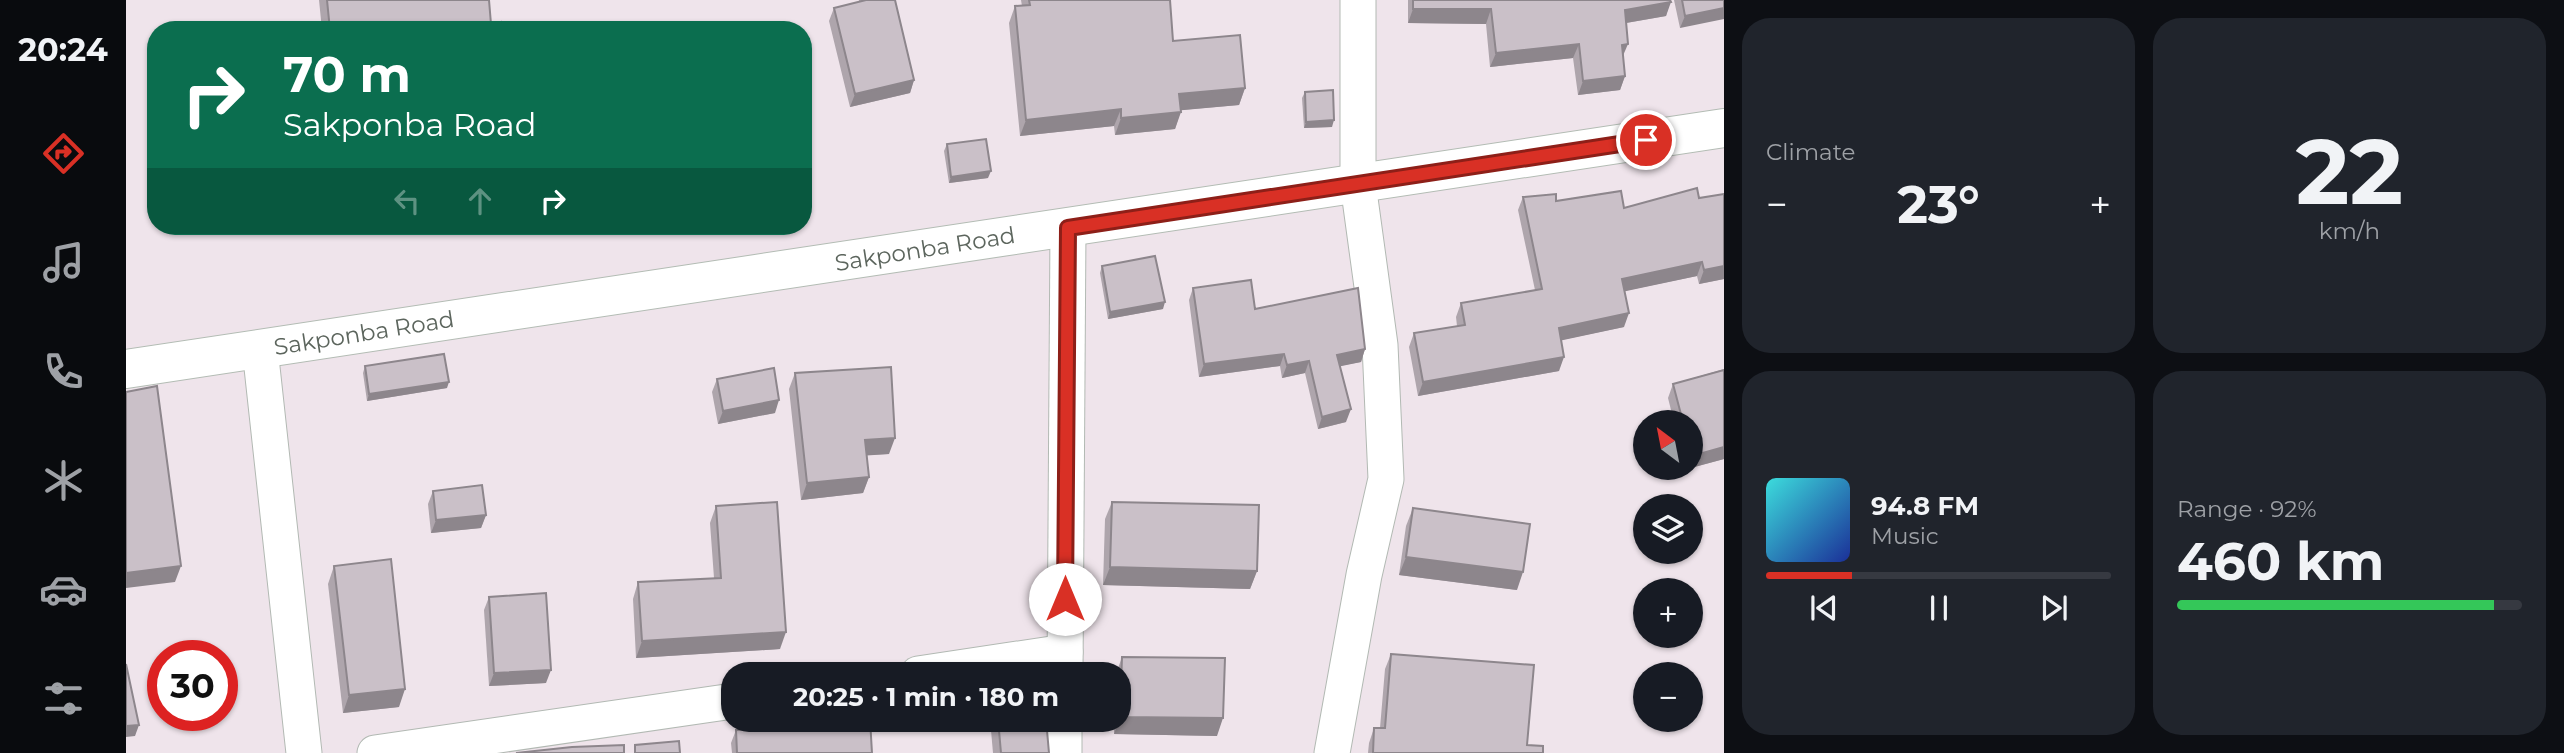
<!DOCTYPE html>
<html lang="en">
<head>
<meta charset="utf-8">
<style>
  body { margin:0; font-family:Montserrat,sans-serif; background:#20242c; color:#f1f3f6; height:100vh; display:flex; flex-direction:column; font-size:26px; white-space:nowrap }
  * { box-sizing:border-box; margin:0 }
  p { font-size:23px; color:#9ea1a6 }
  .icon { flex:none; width:38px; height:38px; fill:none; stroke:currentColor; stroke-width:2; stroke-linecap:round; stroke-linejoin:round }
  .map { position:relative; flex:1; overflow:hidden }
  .details { display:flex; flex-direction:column; gap:18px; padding:18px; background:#0d0f14; width:840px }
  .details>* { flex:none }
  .guide { position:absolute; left:21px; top:21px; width:665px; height:214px; border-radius:28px; box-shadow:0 2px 5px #0004; background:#0b6e4f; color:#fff; overflow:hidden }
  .needle { width:46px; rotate:328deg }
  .fabs { position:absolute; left:1507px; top:410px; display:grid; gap:14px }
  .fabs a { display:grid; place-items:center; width:70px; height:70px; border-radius:50%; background:#171b24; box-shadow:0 2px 5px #0004; font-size:35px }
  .speed { position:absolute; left:21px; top:640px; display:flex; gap:14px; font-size:35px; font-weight:700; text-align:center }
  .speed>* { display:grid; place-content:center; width:91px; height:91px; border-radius:50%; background:#171b24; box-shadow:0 2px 5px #0004; line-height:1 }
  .speed .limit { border:10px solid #d22; background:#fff; color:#111 }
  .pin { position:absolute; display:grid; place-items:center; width:60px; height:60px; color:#fff; margin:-30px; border:4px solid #fff; border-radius:50%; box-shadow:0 2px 7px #0007 }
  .me { position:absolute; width:77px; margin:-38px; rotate:0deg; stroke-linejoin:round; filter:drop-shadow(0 0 5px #0008) }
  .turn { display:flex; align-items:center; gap:24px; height:147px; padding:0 21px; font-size:32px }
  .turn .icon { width:91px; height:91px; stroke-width:2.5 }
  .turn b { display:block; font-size:49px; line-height:60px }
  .lanes { display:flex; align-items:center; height:66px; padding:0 21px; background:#0003; justify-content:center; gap:35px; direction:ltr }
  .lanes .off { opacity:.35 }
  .big { font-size:52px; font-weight:700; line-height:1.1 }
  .details .tile { flex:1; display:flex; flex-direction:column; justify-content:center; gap:10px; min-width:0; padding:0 24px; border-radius:28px; background:#20242c }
  .details .dial { align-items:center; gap:0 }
  .dial b { font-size:91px; line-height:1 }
  .song { display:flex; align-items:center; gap:21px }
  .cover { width:84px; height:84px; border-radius:10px; background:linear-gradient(135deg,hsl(180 70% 55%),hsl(230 70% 35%)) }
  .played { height:7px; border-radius:4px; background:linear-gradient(90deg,#d93025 25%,#363941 25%) }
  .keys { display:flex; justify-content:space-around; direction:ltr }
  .heat { display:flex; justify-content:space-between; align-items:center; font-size:38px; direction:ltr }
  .charge { height:10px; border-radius:5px; background:linear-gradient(90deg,#34c759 92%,#363941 0) }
  .details .tiles { flex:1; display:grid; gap:18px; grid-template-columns:repeat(2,1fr) }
  .trip { position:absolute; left:595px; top:662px; width:410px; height:70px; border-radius:28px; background:#171b24; box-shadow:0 2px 5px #0004; font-weight:700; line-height:70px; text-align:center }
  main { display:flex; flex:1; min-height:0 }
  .tab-bar { display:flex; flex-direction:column; width:126px; justify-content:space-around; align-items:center; background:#090b0e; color:#9ea1a6 }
  .tab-bar .icon { width:49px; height:49px }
  .tab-bar .on { color:#d93025 }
  .tab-bar b { font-size:32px; color:#f1f3f6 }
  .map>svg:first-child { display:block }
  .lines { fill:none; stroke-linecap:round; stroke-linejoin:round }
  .street-casing { stroke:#b2b9b3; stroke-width:37 }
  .secondary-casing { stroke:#b3bcb4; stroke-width:40 }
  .street { stroke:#fff; stroke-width:35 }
  .secondary { stroke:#fff; stroke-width:38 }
  .wall { fill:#aea5ac }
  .shaded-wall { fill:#8d868c }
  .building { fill:#cac0c8; stroke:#8d868c; stroke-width:2 }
  .route-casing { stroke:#8d1f18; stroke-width:18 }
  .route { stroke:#d93025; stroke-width:12 }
  .labels { text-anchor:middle; stroke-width:5; stroke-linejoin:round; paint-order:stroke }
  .street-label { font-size:23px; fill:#5c655d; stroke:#fff }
</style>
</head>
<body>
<main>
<nav class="tab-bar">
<b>20:24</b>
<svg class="icon on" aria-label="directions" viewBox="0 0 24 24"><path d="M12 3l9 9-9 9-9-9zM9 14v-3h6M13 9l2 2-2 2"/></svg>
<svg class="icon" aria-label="music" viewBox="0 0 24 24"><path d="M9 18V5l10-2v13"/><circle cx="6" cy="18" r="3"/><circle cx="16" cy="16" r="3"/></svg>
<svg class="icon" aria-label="phone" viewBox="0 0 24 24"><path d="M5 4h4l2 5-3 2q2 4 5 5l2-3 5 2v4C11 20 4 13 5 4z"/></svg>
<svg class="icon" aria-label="climate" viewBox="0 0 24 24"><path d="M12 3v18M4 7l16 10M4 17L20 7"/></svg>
<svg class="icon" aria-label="car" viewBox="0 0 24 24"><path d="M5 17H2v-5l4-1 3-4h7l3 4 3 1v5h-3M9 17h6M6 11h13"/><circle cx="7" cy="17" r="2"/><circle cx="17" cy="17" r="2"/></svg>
<svg class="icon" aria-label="filters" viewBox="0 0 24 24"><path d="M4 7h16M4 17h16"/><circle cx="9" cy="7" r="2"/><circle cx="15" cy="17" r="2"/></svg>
</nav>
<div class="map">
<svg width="1598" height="753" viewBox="0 0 1598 753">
  <rect width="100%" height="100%" fill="#efe4eb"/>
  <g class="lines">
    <defs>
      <g id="street">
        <path d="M 134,349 L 178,753"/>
        <path d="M 792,674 L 939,652"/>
        <path d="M 939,674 L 942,228"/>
        <path d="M 249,753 L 607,701"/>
        <path d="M 938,753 L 938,719"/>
        <path d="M 1206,753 L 1238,575 L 1260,479 L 1254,345 L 1232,184 L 1232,0"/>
      </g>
      <path id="secondary" d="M 0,369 L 1598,128"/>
    </defs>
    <use href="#street" class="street-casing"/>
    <use href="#secondary" class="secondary-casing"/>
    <use href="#street" class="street"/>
    <use href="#secondary" class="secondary"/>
  </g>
  <g class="wall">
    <path d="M 193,0 L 363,0 L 365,24 L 376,30 L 196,30 Z"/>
    <path d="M 733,0 L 769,0 L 788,80 L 784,93 L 724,107 L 703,21 L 708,8 L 733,2 Z"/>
    <path d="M 895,0 L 1044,0 L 1047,41 L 1119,88 L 1113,105 L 1055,110 L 1049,129 L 989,135 L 988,126 L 894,136 L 883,23 L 889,6 L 896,6 Z"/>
    <path d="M 1282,0 L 1544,0 L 1540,16 L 1500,23 L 1497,57 L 1499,76 L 1494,90 L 1452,95 L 1447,58 L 1364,67 L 1360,24 L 1282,23 Z"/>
    <path d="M 1548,0 L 1598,0 L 1554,28 Z"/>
    <path d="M 1179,92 L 1206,127 L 1178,128 L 1176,98 Z"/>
    <path d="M 821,144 L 862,178 L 823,183 L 818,151 Z"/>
    <path d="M 1397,197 L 1498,208 L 1573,198 L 1598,279 L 1573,284 L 1571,276 L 1498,291 L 1498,327 L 1435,340 L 1433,371 L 1292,396 L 1283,347 L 1288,333 L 1331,326 L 1330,317 L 1335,303 L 1409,290 L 1392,210 Z"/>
    <path d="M 976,266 L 1037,309 L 982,319 L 974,273 Z"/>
    <path d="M 1067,288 L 1129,309 L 1239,349 L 1235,362 L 1213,366 L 1220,422 L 1192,429 L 1179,373 L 1156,378 L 1154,366 L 1073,377 L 1063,300 Z"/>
    <path d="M 239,366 L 321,388 L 241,401 L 237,373 Z"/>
    <path d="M 1598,369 L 1598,459 L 1561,469 L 1560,467 L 1564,467 L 1564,422 L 1548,422 L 1542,398 L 1547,384 Z"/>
    <path d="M 669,373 L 763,454 L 741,455 L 743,477 L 737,493 L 675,500 L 663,389 Z"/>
    <path d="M 591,379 L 649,413 L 592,424 L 586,392 Z"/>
    <path d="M 307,491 L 360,515 L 355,528 L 305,533 L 302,504 Z"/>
    <path d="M 986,502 L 1131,571 L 1124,589 L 977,585 L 979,519 Z"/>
    <path d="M 590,506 L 654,649 L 510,658 L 507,599 L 512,582 L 588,578 L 584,523 Z"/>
    <path d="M 1287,508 L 1391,590 L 1273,575 L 1280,526 Z"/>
    <path d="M 208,566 L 273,707 L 217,713 L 202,584 Z"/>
    <path d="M 363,597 L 420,683 L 363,686 L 358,610 Z"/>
    <path d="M 1265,654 L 1401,745 L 1417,753 L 1242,753 L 1243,743 L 1248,728 L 1254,728 L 1259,669 Z"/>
    <path d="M 996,657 L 1091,736 L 988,734 L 988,719 L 992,719 L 992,674 L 990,674 Z"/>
    <path d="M 684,719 L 744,719 L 746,753 L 606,753 L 605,743 L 610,730 L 681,726 Z"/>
    <path d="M 864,719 L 920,719 L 923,753 L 867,753 Z"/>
  </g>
  <g class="shaded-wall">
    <path d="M 1545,2 L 1540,16 L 1494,24 L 1499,10 Z"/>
    <path d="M 1598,8 L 1598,19 L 1554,28 L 1559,16 Z"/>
    <path d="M 1287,9 L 1365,9 L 1360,24 L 1282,23 Z"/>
    <path d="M 1453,44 L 1447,58 L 1364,67 L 1370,53 Z"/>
    <path d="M 1502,44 L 1496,58 L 1496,45 Z"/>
    <path d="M 1499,76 L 1494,90 L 1452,95 L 1457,81 Z"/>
    <path d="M 788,80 L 784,93 L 724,107 L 729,94 Z"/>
    <path d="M 1119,88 L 1113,105 L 1047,111 L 1053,94 Z"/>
    <path d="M 995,109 L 988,126 L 894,136 L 900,120 Z"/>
    <path d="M 1055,112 L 1049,129 L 989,135 L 995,118 Z"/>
    <path d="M 1208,120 L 1206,127 L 1178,128 L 1180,122 Z"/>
    <path d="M 865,171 L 862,178 L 823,183 L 825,177 Z"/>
    <path d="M 1576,262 L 1571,276 L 1491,293 L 1496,279 Z"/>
    <path d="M 1598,266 L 1598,279 L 1573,284 L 1578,270 Z"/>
    <path d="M 1039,302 L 1037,309 L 982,319 L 984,312 Z"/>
    <path d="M 1503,313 L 1498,327 L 1428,342 L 1433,328 Z"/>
    <path d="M 1239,349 L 1235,362 L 1206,368 L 1211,355 Z"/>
    <path d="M 1158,354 L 1154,366 L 1073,377 L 1078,364 Z"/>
    <path d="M 1438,357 L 1433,371 L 1292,396 L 1297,382 Z"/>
    <path d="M 1183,361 L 1179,373 L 1156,378 L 1161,365 Z"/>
    <path d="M 323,382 L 321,388 L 241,401 L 243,394 Z"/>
    <path d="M 653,400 L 649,413 L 592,424 L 597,411 Z"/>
    <path d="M 1225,409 L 1220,422 L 1192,429 L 1196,417 Z"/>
    <path d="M 769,438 L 763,454 L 733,456 L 739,440 Z"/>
    <path d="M 1598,447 L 1598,459 L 1561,469 L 1562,467 L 1564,467 L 1564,460 L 1566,456 Z"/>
    <path d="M 743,477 L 737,493 L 675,500 L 681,483 Z"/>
    <path d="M 360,515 L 355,528 L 305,533 L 310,520 Z"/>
    <path d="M 1280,557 L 1397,572 L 1391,590 L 1273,575 Z"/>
    <path d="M 55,566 L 49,582 L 0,588 L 0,573 Z"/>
    <path d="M 984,567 L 1131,571 L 1124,589 L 977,585 Z"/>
    <path d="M 660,632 L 654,649 L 510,658 L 516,641 Z"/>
    <path d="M 425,670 L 420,683 L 363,686 L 368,673 Z"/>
    <path d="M 279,689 L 273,707 L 217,713 L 223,695 Z"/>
    <path d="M 994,717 L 1097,718 L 1091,736 L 988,734 Z"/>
    <path d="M 13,725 L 9,736 L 0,737 L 0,726 Z"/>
  </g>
  <g class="building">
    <path d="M 201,0 L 363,0 L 365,24 L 375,22 L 376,30 L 204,30 Z"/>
    <path d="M 740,0 L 769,0 L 788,80 L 729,94 L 708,8 Z"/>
    <path d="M 903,0 L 1044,0 L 1047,41 L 1114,35 L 1119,88 L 1053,94 L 1055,112 L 995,118 L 995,109 L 900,120 L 889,6 L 904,5 Z"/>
    <path d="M 1287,0 L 1544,0 L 1545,2 L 1499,10 L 1502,44 L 1496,45 L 1499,76 L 1457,81 L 1453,44 L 1370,53 L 1365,9 L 1287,9 Z"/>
    <path d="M 1556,0 L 1598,0 L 1598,8 L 1559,16 Z"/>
    <path d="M 1207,90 L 1208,120 L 1180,122 L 1179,92 Z"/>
    <path d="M 860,139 L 865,171 L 825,177 L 821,144 Z"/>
    <path d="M 1571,188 L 1573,198 L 1598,194 L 1598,266 L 1578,270 L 1576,262 L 1496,279 L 1503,313 L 1433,328 L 1438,357 L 1297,382 L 1288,333 L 1339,325 L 1335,303 L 1416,289 L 1397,197 L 1430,194 L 1430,201 L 1495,191 L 1498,208 Z"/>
    <path d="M 1029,256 L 1039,302 L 984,312 L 976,266 Z"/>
    <path d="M 1125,280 L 1129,309 L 1232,288 L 1239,349 L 1211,355 L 1225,409 L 1196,417 L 1183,361 L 1161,365 L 1158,354 L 1078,364 L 1067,288 Z"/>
    <path d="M 318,354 L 323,382 L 243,394 L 239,366 Z"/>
    <path d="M 765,367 L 769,438 L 739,440 L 743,477 L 681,483 L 669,373 Z"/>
    <path d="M 648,368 L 653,400 L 597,411 L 591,379 Z"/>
    <path d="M 1598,370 L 1598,447 L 1566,456 L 1564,450 L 1564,422 L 1557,422 L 1547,384 Z"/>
    <path d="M 31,386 L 55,566 L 0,573 L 0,392 Z"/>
    <path d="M 356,485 L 360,515 L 310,520 L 307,491 Z"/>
    <path d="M 651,502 L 660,632 L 516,641 L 512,582 L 595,578 L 590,506 Z"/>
    <path d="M 986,502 L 1133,505 L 1131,571 L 984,567 Z"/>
    <path d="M 1287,508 L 1404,524 L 1397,572 L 1280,557 Z"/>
    <path d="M 265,559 L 279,689 L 223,695 L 208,566 Z"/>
    <path d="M 420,593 L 425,670 L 368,673 L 363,597 Z"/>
    <path d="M 1265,654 L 1408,665 L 1401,745 L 1417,746 L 1417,753 L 1247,753 L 1248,728 L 1259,728 Z"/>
    <path d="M 996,657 L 1099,658 L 1097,718 L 994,717 Z"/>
    <path d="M 0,664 L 13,725 L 0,726 Z"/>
    <path d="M 915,670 L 916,674 L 885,674 Z"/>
    <path d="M 685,719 L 744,719 L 746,753 L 611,753 L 610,730 L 686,726 Z"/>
    <path d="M 872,719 L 920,719 L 923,753 L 875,753 Z"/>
    <path d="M 553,741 L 554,753 L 509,753 L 509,745 Z"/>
    <path d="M 498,745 L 498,753 L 390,753 L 446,747 Z"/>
  </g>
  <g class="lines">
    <defs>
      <path id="route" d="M 939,599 L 942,228 L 1520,140"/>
    </defs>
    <use href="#route" class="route-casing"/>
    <use href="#route" class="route"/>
  </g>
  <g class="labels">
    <g class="street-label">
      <text transform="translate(799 249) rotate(-9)" y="8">Sakponba Road</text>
      <text transform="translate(238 333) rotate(-9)" y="8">Sakponba Road</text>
    </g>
  </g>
</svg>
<div class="fabs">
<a><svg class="needle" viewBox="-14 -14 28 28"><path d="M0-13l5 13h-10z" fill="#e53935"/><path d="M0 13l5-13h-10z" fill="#9ea1a6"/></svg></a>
<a><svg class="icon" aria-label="layers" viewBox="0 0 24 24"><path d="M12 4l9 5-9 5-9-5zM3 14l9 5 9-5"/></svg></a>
<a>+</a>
<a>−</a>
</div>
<div class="speed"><div class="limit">30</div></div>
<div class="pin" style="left:1520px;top:140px;background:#d93025"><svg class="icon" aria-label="arrive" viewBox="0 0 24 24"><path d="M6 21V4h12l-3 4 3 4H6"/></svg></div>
<svg class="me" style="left:939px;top:599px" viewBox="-20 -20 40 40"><circle r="19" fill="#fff"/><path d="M0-13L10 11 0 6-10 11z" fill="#d93025"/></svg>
<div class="trip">20:25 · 1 min · 180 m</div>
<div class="guide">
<div class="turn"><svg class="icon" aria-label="right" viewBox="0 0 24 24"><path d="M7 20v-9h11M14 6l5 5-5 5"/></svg><div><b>70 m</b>Sakponba Road</div></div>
<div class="lanes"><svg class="icon off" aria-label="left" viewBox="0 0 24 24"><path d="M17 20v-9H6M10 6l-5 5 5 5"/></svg><svg class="icon off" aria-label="ahead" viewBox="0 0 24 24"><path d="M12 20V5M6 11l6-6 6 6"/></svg><svg class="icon" aria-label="right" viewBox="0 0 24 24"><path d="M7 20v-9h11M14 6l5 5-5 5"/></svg></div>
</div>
</div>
<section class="details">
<div class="tiles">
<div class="tile"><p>Climate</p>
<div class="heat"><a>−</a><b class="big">23°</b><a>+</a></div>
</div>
<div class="tile dial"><b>22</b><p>km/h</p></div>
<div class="tile">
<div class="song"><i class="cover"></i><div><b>94.8 FM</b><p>Music</p></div></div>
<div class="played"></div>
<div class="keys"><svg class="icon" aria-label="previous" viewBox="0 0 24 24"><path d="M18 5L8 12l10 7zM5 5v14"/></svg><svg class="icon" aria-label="pause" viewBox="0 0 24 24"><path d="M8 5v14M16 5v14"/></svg><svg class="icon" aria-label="next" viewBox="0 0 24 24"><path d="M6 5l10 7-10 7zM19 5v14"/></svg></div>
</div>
<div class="tile"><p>Range · 92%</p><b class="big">460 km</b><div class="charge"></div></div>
</div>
</section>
</main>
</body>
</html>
